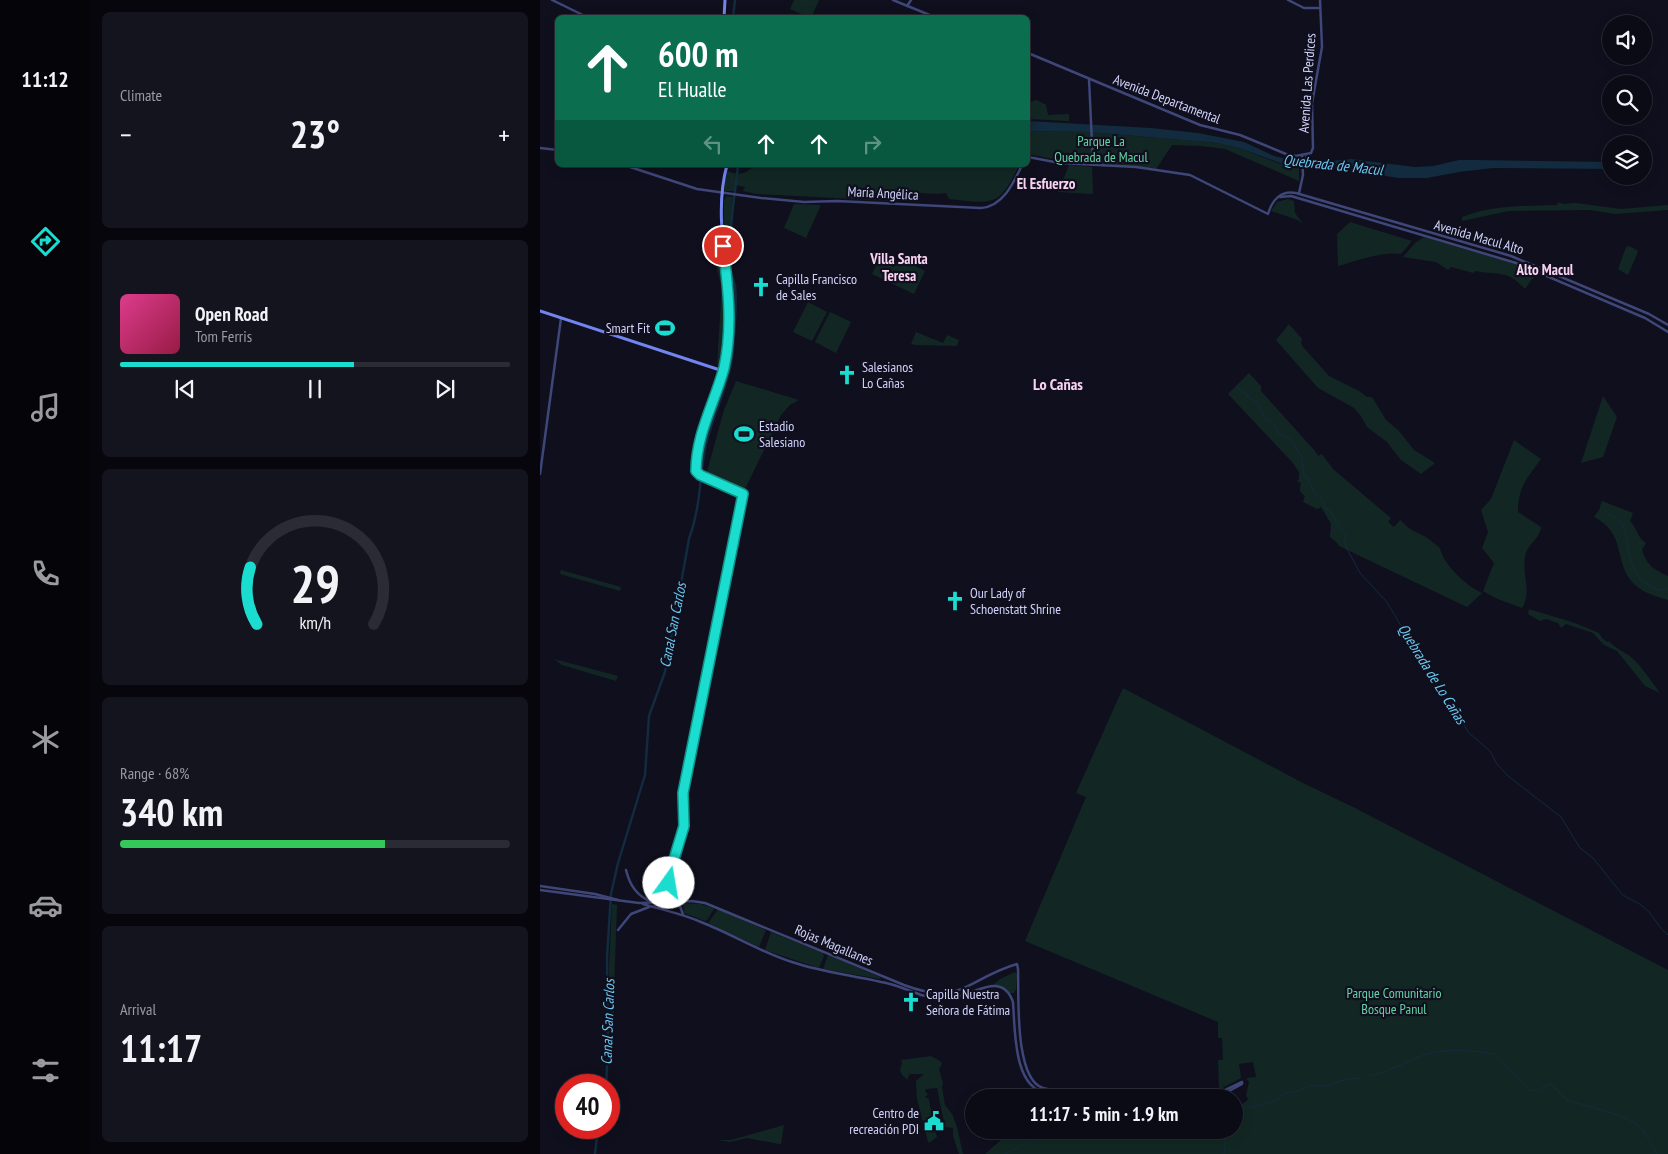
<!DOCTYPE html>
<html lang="en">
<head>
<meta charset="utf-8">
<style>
  body { margin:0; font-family:"PT Sans Narrow",sans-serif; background:#14141f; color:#f1f3f6; height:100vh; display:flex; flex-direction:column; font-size:19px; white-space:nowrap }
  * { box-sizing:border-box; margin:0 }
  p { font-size:16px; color:#9a9ba1 }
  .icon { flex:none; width:28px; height:28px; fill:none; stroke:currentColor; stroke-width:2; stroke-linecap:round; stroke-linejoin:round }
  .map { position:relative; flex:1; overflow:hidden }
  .details { display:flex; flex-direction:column; gap:12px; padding:12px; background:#06060c; width:450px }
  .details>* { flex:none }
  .banner { position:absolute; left:15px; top:15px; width:475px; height:152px; border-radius:8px; box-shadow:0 2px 12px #0003,0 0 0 1px #2b2b35; background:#0b6e4f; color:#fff; overflow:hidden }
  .buttons { position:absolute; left:1062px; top:15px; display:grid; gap:10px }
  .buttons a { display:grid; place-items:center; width:50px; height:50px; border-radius:50%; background:#0b0b16; box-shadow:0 2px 12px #0003,0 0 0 1px #2b2b35; font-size:25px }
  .speed { position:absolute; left:15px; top:1074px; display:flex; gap:10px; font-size:25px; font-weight:700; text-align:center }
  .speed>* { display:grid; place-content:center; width:65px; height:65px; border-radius:50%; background:#0b0b16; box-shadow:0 2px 12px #0003,0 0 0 1px #2b2b35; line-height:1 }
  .speed .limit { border:8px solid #d22; background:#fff; color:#111 }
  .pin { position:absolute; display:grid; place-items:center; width:42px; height:42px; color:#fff; margin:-21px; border:2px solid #fff; border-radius:50%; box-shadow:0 1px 5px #0007 }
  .me { position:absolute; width:55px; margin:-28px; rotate:13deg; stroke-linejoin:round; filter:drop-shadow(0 0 4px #0008) }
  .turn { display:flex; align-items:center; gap:18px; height:105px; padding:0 20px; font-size:22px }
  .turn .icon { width:65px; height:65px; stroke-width:2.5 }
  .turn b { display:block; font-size:35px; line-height:42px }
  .lanes { display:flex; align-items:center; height:48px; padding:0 20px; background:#0003; justify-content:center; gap:25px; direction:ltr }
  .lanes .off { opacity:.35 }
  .big { font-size:38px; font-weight:600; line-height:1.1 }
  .details .card { flex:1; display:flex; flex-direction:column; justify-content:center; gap:8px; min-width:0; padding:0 18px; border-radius:8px; background:#14141f }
  .details .dial { align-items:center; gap:0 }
  .dial svg { height:130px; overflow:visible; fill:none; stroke:#2b2b35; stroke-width:7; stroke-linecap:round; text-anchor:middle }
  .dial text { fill:#f1f3f6; stroke:none }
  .song { display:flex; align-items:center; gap:15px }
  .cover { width:60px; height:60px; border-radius:8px; background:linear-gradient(135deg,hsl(330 70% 55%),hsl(340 70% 35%)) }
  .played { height:5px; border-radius:2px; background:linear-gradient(90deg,#1addd0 60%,#2b2b35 60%) }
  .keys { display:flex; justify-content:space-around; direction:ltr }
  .heat { display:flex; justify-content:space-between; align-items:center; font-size:28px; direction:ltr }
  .charge { height:8px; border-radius:4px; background:linear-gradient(90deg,#34c759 68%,#2b2b35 0) }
  .trip { position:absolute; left:425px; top:1089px; width:278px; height:50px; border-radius:25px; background:#0b0b16; box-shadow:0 2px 12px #0003,0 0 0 1px #2b2b35; font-weight:600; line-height:50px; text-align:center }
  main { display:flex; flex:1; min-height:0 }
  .menu { display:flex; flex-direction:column; width:90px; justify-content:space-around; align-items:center; background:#040409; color:#9a9ba1 }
  .menu .icon { width:35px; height:35px }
  .menu .current { color:#1addd0 }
  .menu b { font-size:22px; color:#f1f3f6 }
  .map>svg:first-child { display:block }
  .green { fill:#122723 }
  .water { fill:#122b3e }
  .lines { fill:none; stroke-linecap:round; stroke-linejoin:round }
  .stream { stroke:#122b3e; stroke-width:1 }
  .canal { stroke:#122b3e; stroke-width:2.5 }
  .tertiary { stroke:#3f4678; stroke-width:2.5 }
  .secondary { stroke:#7384ef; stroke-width:3 }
  .route-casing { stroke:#119087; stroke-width:12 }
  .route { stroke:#1addd0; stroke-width:9 }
  .labels { text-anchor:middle; stroke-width:4.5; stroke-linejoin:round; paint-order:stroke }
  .street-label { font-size:14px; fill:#d1d3fa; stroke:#0f0f1e }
  .park-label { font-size:14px; fill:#66d1a4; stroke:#0f0f1e }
  .poi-label { font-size:14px; fill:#d1d3fa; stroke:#0f0f1e; text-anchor:start }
  .water-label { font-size:15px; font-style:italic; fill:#6bc7ee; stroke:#0f0f1e }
  .neighbourhood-label { font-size:15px; font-weight:bold; fill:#fad3f2; stroke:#0f0f1e }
  .quarter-label { font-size:16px; font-weight:bold; fill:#fad3f2; stroke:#0f0f1e }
</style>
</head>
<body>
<main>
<nav class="menu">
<b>11:12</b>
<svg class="icon current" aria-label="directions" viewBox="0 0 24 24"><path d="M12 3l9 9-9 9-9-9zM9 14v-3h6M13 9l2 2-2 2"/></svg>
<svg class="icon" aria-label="music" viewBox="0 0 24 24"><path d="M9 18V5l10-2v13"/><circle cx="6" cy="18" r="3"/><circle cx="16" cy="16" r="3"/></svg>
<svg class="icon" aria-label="phone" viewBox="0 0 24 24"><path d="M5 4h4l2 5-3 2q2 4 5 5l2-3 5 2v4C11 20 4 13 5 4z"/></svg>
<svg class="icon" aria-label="climate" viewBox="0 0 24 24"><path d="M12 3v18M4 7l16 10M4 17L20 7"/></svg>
<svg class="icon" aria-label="car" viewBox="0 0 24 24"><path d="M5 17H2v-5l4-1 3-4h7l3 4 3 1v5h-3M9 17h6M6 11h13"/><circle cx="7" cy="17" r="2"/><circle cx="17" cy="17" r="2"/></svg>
<svg class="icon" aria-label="filters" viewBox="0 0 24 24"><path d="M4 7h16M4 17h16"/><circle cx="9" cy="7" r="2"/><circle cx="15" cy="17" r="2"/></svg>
</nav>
<section class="details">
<div class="card"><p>Climate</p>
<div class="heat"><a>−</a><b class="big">23°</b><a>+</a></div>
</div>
<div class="card">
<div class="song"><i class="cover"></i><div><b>Open Road</b><p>Tom Ferris</p></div></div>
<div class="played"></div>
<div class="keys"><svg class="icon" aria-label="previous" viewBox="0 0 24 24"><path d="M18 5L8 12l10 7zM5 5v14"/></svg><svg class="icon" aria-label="pause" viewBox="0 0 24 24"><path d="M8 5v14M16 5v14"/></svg><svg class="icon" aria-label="next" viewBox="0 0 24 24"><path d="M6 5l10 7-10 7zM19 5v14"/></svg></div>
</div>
<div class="card dial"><svg viewBox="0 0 100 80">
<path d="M14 69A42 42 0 1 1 86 69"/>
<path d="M14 69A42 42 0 0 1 10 34" stroke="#1addd0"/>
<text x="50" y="56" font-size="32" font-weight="700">29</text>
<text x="50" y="72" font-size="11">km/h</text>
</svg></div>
<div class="card"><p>Range · 68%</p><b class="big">340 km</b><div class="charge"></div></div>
<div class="card"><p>Arrival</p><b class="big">11:17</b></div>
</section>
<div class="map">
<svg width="1128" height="1154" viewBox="0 0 1128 1154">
  <rect width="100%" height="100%" fill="#0f0f1e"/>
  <g class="green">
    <path d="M 254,0 L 279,0 L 271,18 L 250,9 Z"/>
    <path d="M 497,100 L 506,105 L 508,115 L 529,114 L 529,121 L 488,119 L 488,102 Z"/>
    <path d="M 488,131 L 549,132 L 677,143 L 699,148 L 738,163 L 759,167 L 759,181 L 685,149 L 661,146 L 632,145 L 616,169 L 518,160 L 488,154 Z"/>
    <path d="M 215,165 L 479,165 C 460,207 452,204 409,199 L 406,193 L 398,194 L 354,192 L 354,201 L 216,194 L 203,191 L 205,187 L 195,185 L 195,191 L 185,191 L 184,188 L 187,171 C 199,176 206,174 215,165 Z"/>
    <path d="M 529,165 L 552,167 L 553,194 L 518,192 Z"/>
    <path d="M 187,196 L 193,197 L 187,263 L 183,236 L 184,200 Z"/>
    <path d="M 748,199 L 754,201 L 755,213 L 764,225 L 758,220 L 731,211 L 737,202 Z"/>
    <path d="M 1018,202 L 1023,204 L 1036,203 L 1081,209 L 1128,205 L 1128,210 L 1075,214 L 1050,210 L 969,211 L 922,221 L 922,217 C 953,205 985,206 1017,205 Z"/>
    <path d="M 254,204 L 281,205 L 266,238 L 244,228 Z"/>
    <path d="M 810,222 L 872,241 L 861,254 C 840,251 818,261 798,266 L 797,234 Z"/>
    <path d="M 884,237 L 975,264 L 997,272 L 985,289 C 966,269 961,276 936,271 L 933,273 L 911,267 L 908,270 L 896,262 L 863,257 L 875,243 Z"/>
    <path d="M 182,246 C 186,286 191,327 181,366 L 177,365 L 181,300 L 181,285 L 176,265 L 177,247 Z"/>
    <path d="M 1089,246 L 1097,250 L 1098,252 L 1088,275 L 1078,269 L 1086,247 Z"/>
    <path d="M 359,257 L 385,271 L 374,294 L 332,274 L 339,260 L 354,267 Z"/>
    <path d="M 268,302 L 287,312 L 272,341 L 253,332 Z"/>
    <path d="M 290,312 L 311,322 L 296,353 L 275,342 Z"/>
    <path d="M 749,324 L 762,339 L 761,343 L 763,347 L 789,376 L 819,391 L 827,397 L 832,397 L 846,420 L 859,431 L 874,450 L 895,463 L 881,474 L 861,460 L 847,442 L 827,427 L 821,416 L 814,408 L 778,388 L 736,340 Z"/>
    <path d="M 376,332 L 403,343 L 407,335 L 419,340 L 417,346 L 376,345 L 371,344 Z"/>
    <path d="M 709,373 L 721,386 L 721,391 L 775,451 L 778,456 L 782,454 L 793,469 L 851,518 L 848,522 L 854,527 L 860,520 L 870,529 L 886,537 L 900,548 C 903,565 927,586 942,593 L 927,607 L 799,546 L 797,543 L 790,537 L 791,524 L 781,507 L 777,509 L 763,502 L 765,496 C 759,492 759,489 761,483 L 757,481 L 759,479 L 759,472 L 752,462 L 688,394 Z"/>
    <path d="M 196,381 L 259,400 L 250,405 L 241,415 L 204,491 L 166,475 L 184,410 Z"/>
    <path d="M 1063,396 L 1077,417 L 1063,457 L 1041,463 Z"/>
    <path d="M 974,440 L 1001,459 C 987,479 978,486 978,512 L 1001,527 C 1000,539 987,544 985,557 C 982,575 992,592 982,608 L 955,598 L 943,591 L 954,563 L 942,548 L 948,532 L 941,510 L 951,499 Z"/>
    <path d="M 1062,501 L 1093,513 L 1090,521 C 1097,528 1098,539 1106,543 L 1102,549 C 1105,564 1114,570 1128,576 L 1128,600 C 1115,596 1103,593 1093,583 C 1073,561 1087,534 1054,517 L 1059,510 Z"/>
    <path d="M 21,570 L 81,587 L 80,591 L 20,574 Z"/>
    <path d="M 989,609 L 1035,623 L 1059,633 L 1062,638 L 1067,642 L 1068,641 C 1074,646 1079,649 1085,653 C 1098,660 1111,681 1120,693 L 1105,686 L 1077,651 L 1064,645 L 1053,633 L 1026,624 L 1021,628 L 1018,623 L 1006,619 L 1000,621 L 988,614 Z"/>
    <path d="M 14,659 L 78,676 L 76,681 L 22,665 Z"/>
    <path d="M 583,688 L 763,783 L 813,807 L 1128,970 L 1128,1154 L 445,1154 L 462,1139 L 479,1130 L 694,1130 L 694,1109 L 707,1101 L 708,1098 L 706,1096 L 709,1082 L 706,1078 L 716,1077 L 713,1062 L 699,1064 L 701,1078 L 679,1090 L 678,1060 L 683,1060 L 682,1038 L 678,1038 L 678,1022 L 485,941 L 546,797 L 536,793 Z"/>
    <path d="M 143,903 L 161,904 L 173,908 L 174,909 L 167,920 L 165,921 L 144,913 Z"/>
    <path d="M 72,904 L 77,905 L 74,989 L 74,1039 L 70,1033 L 69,967 Z"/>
    <path d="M 178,909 L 226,930 L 219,947 L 170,924 L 169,922 Z"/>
    <path d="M 231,932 L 283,953 L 284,956 L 279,968 L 225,950 Z"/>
    <path d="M 288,955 L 340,977 L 340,979 L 283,969 Z"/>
    <path d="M 475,972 L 477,974 L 476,989 L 474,993 L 469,993 L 464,989 L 453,985 L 460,979 Z"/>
    <path d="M 391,1056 L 400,1061 L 402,1064 L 399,1069 L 403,1083 L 402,1087 L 405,1105 L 412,1114 L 417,1127 L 423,1154 L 419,1154 L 413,1136 L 413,1128 L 405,1127 L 397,1088 L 386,1089 L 385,1092 L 388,1094 L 385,1097 L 389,1099 L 393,1125 L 397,1137 L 389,1143 L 388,1142 L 377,1099 L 376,1081 L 384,1074 L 370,1074 L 368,1077 L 368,1080 L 362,1075 L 360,1070 L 362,1063 L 361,1060 Z"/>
    <path d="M 244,1125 L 241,1144 L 239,1144 L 207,1138 L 190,1142 L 178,1140 L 191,1140 Z"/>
  </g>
  <path class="water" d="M 488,121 L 611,128 L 658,133 L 704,142 L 734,156 L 747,159 L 791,161 L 811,159 L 875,167 L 893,166 L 919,160 L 935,160 L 1071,162 L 1071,169 L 953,168 L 919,172 L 887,178 L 858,178 L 804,169 L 759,167 L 746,165 L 699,148 L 677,143 L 549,132 L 488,131 Z"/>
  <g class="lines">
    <g class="stream">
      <path d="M 190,172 L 193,182 L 196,184"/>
      <path d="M 696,387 L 717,403 L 725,418 L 732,422 L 739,434 L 751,440 L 762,457 L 764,476 L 768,478 L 773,491 L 781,498 L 786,509 L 792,513 L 799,528 L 806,534 L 805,545 L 820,573 L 846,601 L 854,614 L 894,682 L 920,718 L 928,732 L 950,751 L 957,764 L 968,776 L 1021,817 L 1040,848 L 1053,858 L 1081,893 C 1087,899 1094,900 1101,905 C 1113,913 1117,927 1128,935"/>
      <path d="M 1065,510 C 1070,516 1078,517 1082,525 C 1093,548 1084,571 1110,586 C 1116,590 1121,592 1128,589"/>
      <path d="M 830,1076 C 848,1072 864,1063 881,1056 C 903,1048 932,1050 955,1054 L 989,1090 L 998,1090 L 1011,1084 L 1027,1100 L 1081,1116 L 1095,1123 L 1103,1130 L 1117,1154"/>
      <path d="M 694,1111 L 732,1102 L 746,1093 L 759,1091 L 768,1086 L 784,1086 L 808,1079 L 821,1078"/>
      <path d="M 592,1130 L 601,1132 L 606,1130"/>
      <path d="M 465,1154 C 480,1146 494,1142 506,1130"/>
      <path d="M 684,1154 L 686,1130"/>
    </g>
    <g class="canal">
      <path d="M 193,18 L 195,0"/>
      <path d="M 66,1085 L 68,1051 L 67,957 L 71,894 L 78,863 L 105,775 L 109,716 L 125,672 L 149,539 C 161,506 159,481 165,449 C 171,418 187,391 192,358 C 194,338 197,305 195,286 C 193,277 189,269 189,260 C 189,228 195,196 198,165"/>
      <path d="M 55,1154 L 58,1128"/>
    </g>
    <g class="tertiary">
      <path d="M 12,0 L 49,18"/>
      <path d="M 353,0 L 397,18"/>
      <path d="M 748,0 L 764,8 L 780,8"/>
      <path d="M 367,6 L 371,0"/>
      <path d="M 488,53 L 660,125 L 700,135 L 746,154 L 756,156 L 771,153 L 773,148 L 772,103 L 782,47 L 780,0"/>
      <path d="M 549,79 L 553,165"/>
      <path d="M 0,148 L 18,150"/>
      <path d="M 488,157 L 520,163 L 596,167 L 650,175 L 728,214 C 732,200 741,190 756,193 L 971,256 L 1109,314 L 1128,325"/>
      <path d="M 84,165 L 157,189 L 221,198 L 264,202 L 297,201 L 441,208 C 463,207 474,182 482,165"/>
      <path d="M 764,165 L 767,155"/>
      <path d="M 759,193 L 763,175 L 762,155"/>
      <path d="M 740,197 L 751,196 L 976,263 L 1105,318 L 1128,332"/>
      <path d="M 0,474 L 21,318"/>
      <path d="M 86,870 C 90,886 97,896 112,902"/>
      <path d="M 0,886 L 55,894 L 78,900"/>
      <path d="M 0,890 L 99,903 L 152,901 L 165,903 L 364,985 C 422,1007 428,978 477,964 L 478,969 C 479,994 474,1079 503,1088 C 512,1091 521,1089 530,1090 C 544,1091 558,1094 572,1098"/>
      <path d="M 103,904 C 123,910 143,914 161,922 C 192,934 220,952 252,962 C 281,972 311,975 341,982 C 354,984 368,990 381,995 C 391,998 403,999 415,997 C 435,994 462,971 473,1002 C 475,1028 473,1089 507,1093 C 513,1094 519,1093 526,1093 C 537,1093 549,1095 560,1098"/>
      <path d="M 143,915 C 140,902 129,890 128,879 L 144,826 L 143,793 L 203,494 L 160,475 L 156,471 L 161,437 L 183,371"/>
      <path d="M 78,930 L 91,914 L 109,907"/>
      <path d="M 625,1098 L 653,1091 L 679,1093 L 702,1082"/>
      <path d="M 637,1098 L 654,1094 L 680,1096 L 702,1084 L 702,1082"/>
    </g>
    <g class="secondary">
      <path d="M 184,18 L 185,0"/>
      <path d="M 0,311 L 183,371 C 188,348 191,322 189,299 C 185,255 175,208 187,165"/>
    </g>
  </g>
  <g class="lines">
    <defs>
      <path id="route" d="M 129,883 L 129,876 L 144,826 L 143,793 L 203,494 L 160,475 L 156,471 C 156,434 175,402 184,368 C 193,327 188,286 183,246"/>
    </defs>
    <use href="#route" class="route-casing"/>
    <use href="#route" class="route"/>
  </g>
  <defs>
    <symbol id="church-bare" viewBox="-9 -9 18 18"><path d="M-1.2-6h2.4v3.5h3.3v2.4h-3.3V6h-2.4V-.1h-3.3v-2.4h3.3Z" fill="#1addd0" stroke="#0f0f1e" stroke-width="2.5" paint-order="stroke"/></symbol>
    <symbol id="stadium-bare" viewBox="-9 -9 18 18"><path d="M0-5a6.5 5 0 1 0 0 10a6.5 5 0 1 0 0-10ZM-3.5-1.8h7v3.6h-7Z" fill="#1addd0" stroke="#0f0f1e" stroke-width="2.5" paint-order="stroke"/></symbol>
    <symbol id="civic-bare" viewBox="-9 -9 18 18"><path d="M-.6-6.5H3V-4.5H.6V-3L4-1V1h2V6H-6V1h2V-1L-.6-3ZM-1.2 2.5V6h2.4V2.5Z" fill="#1addd0" stroke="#0f0f1e" stroke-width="2.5" paint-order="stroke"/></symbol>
  </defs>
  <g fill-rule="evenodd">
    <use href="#church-bare" x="207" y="273" width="28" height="28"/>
    <use href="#stadium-bare" x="111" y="314" width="28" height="28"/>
    <use href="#church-bare" x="293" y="361" width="28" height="28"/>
    <use href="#stadium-bare" x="190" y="420" width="28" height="28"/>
    <use href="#church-bare" x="401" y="587" width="28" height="28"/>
    <use href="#church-bare" x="357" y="988" width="28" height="28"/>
    <use href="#civic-bare" x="380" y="1107" width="28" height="28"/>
  </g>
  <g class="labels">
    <g class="street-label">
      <text transform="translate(767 83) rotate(-86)" y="5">Avenida Las Perdices</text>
      <text transform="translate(627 99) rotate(21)" y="5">Avenida Departamental</text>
      <text transform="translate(343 193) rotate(3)" y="5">María Angélica</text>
      <text transform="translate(939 237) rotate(16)" y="5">Avenida Macul Alto</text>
      <text transform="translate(294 945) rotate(23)" y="5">Rojas Magallanes</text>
    </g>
    <g class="park-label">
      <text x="561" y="146">Parque La<tspan x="561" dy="16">Quebrada de Macul</tspan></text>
      <text x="854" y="998">Parque Comunitario<tspan x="854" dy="16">Bosque Panul</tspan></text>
    </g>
    <g class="poi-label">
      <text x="236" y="284">Capilla Francisco<tspan x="236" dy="16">de Sales</tspan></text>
      <text x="110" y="333" text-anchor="end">Smart Fit</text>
      <text x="322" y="372">Salesianos<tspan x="322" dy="16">Lo Cañas</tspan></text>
      <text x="219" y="431">Estadio<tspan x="219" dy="16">Salesiano</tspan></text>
      <text x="430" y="598">Our Lady of<tspan x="430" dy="16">Schoenstatt Shrine</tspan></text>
      <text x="386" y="999">Capilla Nuestra<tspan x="386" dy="16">Señora de Fátima</tspan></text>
      <text x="379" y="1118" text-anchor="end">Centro de<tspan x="379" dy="16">recreación PDI</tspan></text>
    </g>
    <g class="water-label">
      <text transform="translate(793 165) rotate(6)" y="5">Quebrada de Macul</text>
      <text transform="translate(133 625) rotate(-79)" y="5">Canal San Carlos</text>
      <text transform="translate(892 674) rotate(58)" y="5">Quebrada de Lo Cañas</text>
      <text transform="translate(68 1022) rotate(-88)" y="5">Canal San Carlos</text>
    </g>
    <g class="neighbourhood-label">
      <text x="506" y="189">El Esfuerzo</text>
      <text x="359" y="264">Villa Santa<tspan x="359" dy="17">Teresa</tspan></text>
      <text x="1005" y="275">Alto Macul</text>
    </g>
    <g class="quarter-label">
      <text x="518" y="390">Lo Cañas</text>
    </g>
  </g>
</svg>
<div class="buttons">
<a><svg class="icon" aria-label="sound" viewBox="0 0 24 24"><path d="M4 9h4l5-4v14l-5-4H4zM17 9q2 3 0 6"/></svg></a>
<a><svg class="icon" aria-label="search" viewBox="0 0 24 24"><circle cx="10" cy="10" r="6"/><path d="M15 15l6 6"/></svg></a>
<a><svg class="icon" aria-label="layers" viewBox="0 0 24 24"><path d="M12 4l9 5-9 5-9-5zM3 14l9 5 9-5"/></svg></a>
</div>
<div class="speed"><div class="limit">40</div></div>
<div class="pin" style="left:183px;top:246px;background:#d93025"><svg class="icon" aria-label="arrive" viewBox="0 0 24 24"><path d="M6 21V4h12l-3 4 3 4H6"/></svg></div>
<svg class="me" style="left:129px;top:883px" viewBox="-20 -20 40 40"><circle r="19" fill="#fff"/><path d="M0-13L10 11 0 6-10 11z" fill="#1addd0"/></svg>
<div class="trip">11:17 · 5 min · 1.9 km</div>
<div class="banner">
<div class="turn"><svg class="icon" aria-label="ahead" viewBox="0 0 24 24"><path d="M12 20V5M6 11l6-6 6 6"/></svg><div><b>600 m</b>El Hualle</div></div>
<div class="lanes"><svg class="icon off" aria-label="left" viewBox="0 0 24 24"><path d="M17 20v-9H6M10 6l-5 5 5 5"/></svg><svg class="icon" aria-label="ahead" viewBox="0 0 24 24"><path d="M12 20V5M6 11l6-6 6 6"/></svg><svg class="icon" aria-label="ahead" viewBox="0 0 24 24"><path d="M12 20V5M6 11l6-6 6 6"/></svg><svg class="icon off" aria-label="right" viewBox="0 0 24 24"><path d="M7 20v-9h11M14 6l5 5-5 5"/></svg></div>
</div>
</div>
</main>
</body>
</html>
